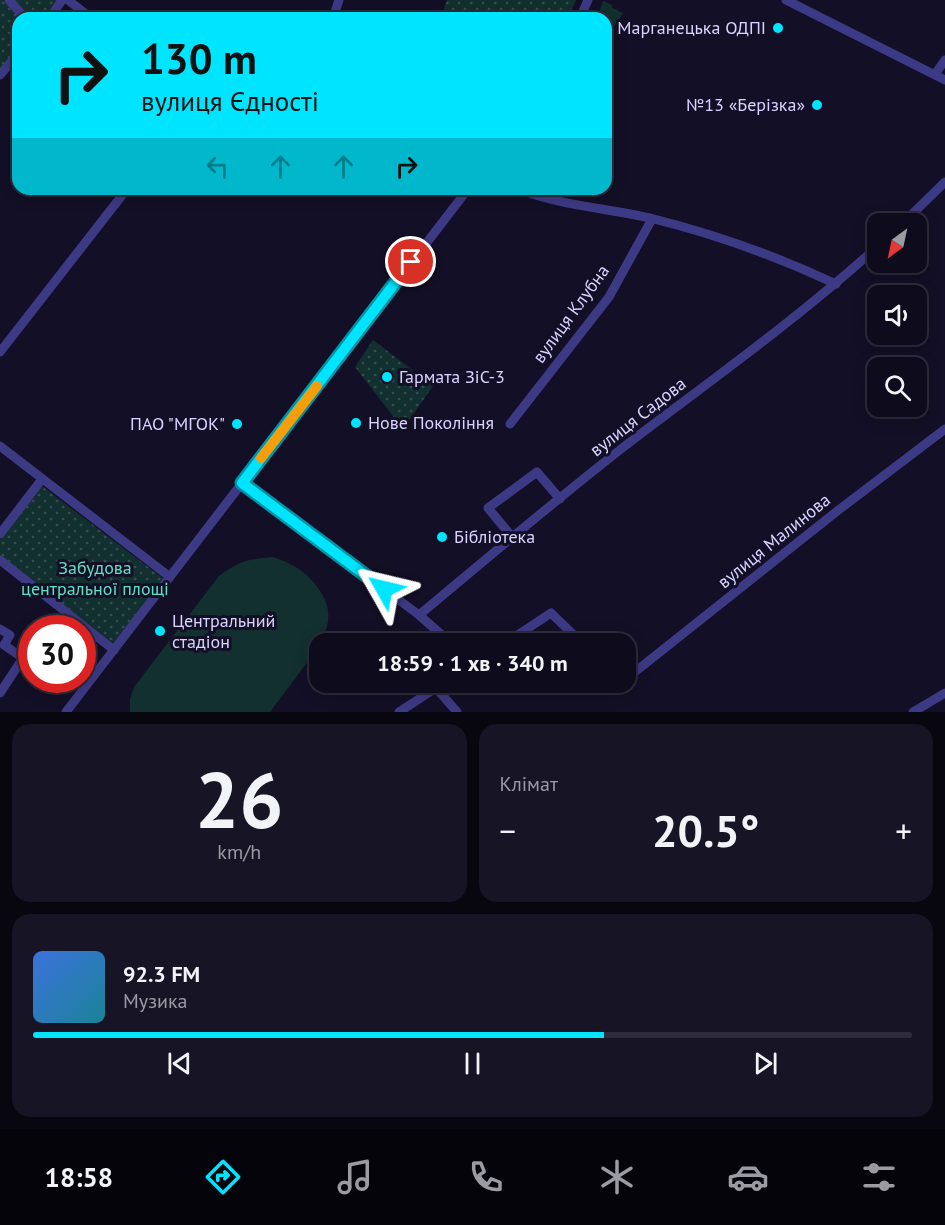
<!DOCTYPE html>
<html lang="uk">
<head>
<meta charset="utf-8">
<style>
  body { margin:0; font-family:"PT Sans",sans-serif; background:#171425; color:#f1f3f6; height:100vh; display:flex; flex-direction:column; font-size:22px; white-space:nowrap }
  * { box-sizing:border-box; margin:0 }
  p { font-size:20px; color:#9b9ba3 }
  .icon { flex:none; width:33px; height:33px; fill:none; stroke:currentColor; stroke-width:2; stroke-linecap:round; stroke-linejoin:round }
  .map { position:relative; height:712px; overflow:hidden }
  .details { display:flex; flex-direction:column; gap:12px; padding:12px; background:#08060f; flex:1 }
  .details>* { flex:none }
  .top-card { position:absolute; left:12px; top:12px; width:600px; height:183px; border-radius:18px; box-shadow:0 3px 15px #0003,0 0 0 2px #2e2b3b; background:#00e5ff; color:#111; overflow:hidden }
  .needle { width:39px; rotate:213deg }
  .buttons { position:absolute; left:867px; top:213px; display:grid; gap:12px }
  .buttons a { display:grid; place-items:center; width:60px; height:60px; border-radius:12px; background:#0e0b1c; box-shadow:0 3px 15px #0003,0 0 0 2px #2e2b3b; font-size:30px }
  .speed { position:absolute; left:18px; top:615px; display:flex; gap:12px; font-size:30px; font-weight:700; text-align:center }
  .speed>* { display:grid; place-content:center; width:78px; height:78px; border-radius:50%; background:#0e0b1c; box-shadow:0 3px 15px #0003,0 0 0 2px #2e2b3b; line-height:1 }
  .speed .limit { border:9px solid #d22; background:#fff; color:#111 }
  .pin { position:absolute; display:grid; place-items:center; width:51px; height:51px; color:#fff; margin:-26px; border:3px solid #fff; border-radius:50%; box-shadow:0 2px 6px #0007 }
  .me { position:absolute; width:66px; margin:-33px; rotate:307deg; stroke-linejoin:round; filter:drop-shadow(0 0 4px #0008) }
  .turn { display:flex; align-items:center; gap:21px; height:126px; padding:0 30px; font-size:27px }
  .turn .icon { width:78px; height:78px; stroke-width:2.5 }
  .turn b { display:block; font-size:42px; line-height:51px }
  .lanes { display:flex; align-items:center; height:57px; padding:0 30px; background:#0003; justify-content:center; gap:30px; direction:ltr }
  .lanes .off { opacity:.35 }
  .big { font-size:45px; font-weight:800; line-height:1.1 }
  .details .widget { flex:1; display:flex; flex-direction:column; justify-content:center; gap:9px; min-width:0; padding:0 21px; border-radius:18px; background:#171425 }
  .details .dial { align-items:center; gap:0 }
  .dial b { font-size:78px; line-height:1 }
  .song { display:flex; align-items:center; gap:18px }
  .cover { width:72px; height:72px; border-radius:9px; background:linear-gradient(135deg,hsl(220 70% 55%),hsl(190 70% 35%)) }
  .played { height:6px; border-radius:3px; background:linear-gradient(90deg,#00e5ff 65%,#2e2b3b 65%) }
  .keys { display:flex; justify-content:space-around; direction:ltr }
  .heat { display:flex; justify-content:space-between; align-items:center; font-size:33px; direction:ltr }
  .details .tiles { flex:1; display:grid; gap:12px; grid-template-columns:1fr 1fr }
  .widget:last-child { grid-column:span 2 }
  .trip { position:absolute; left:309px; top:633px; width:327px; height:60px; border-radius:18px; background:#0e0b1c; box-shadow:0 3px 15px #0003,0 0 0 2px #2e2b3b; font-weight:800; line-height:60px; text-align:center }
  .menu { display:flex; height:96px; justify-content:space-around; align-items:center; background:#06040b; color:#9b9ba3 }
  .menu .icon { width:42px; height:42px }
  .menu .active { color:#00e5ff }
  .menu b { font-size:27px; color:#f1f3f6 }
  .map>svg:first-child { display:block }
  .grass { fill:url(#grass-tufts) }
  .park { fill:url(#park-dots) }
  .pitch { fill:#12302f }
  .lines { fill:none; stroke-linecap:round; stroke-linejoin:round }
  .minor { stroke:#3d3a85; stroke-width:9 }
  .route-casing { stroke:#0095a6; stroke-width:15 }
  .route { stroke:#00e5ff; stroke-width:10 }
  .slow { stroke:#f59e0b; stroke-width:10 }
  .poi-dot { fill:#00e5ff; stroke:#130f26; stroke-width:2 }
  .labels { text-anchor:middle; stroke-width:6; stroke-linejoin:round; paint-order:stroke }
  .poi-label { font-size:18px; fill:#d9d4ff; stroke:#130f26; text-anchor:start }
  .street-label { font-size:18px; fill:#d9d4ff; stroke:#130f26 }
  .park-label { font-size:18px; fill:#5fe0c0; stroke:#130f26 }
</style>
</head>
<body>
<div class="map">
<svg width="945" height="712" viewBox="0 0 945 712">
  <defs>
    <pattern id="grass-tufts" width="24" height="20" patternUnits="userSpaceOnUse" patternTransform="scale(1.5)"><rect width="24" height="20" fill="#12302f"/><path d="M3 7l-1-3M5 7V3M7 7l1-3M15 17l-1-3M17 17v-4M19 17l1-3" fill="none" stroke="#344d4e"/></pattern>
    <pattern id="park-dots" width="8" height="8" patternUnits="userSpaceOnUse" patternTransform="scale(1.5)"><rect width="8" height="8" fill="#12302f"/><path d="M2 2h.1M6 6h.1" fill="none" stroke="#344d4e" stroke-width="1.8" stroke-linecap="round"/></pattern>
  </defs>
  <rect width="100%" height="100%" fill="#130f26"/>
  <path class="grass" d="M 603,1 L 612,5 L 612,8 L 623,13 L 606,39 L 606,18 L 597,18 Z"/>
  <g class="park">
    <path d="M 0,0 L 62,0 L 50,18 L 18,18 L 18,54 L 0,75 Z"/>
    <path d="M 447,0 L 576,0 L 568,18 L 441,18 Z"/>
    <path d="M 373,340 L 433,386 L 403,429 L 355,367 Z"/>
    <path d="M 42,486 L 164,579 L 113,643 L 0,556 L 0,540 Z"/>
  </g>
  <path class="pitch" d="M 273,557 C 293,564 308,572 320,591 C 341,621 318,648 300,672 C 290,685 280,699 270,712 L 130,712 L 130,699 L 134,687 L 219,576 C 240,561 247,559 273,557 Z"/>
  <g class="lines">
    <g class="minor">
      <path d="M 9,0 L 25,18"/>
      <path d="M 68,0 L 91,18"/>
      <path d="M 786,0 L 945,80"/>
      <path d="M 50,18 L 62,0"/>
      <path d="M 333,18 L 339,0"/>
      <path d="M 580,18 L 588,0"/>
      <path d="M 935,74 L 945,60"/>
      <path d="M 0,75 L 18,54"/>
      <path d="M 519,189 C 561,206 609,208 654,219 C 718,235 776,256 836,284"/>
      <path d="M 902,224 L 945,182"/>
      <path d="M 0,352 L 127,189"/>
      <path d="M 510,424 L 609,297 L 652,219"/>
      <path d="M 0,446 L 170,577"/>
      <path d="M 242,483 L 419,615 L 452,644"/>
      <path d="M 0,534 L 42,479"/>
      <path d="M 513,538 L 488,508 L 537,472 L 560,499"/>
      <path d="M 0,560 L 114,650"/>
      <path d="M 419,615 C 490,556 561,495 634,439 C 717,376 801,316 878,246"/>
      <path d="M 0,629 L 10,635 L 4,645 L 23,658 L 0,693"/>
      <path d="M 504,644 L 551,613 L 583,644"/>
      <path d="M 626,679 L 836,512 L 945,429"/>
      <path d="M 436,688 L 457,712"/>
      <path d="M 66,712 L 468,189"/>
      <path d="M 399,712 L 445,682"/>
      <path d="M 913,712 L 945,693"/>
    </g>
  </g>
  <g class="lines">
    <defs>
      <path id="route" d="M 384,589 L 242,483 L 411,262"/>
    </defs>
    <use href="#route" class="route-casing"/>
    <use href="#route" class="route"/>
    <path class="slow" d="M 261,458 L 317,386"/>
  </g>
  <g class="poi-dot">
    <circle cx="778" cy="28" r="6"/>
    <circle cx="817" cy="105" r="6"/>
    <circle cx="387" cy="377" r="6"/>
    <circle cx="356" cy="423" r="6"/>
    <circle cx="237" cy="424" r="6"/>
    <circle cx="442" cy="537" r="6"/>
    <circle cx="160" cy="631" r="6"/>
  </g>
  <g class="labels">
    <g class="poi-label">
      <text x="766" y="34" text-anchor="end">Марганецька ОДПІ</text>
      <text x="805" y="111" text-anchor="end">№13 «Берізка»</text>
      <text x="399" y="383">Гармата ЗіС-3</text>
      <text x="368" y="429">Нове Покоління</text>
      <text x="225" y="430" text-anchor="end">ПАО "МГОК"</text>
      <text x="454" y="543">Бібліотека</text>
      <text x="172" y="627">Центральний<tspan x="172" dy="21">стадіон</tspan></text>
    </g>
    <g class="street-label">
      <text transform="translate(571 314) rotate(-54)" y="6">вулиця Клубна</text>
      <text transform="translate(638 417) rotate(-38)" y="6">вулиця Садова</text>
      <text transform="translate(774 541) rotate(-39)" y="6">вулиця Малинова</text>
    </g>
    <g class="park-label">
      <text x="95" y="574">Забудова<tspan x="95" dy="21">центральної площі</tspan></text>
    </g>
  </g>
</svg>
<div class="buttons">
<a><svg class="needle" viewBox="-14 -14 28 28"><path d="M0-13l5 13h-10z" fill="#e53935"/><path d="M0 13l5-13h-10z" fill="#9b9ba3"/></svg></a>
<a><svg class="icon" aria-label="sound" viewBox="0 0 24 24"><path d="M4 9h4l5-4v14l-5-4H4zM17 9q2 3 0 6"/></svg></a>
<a><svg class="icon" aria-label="search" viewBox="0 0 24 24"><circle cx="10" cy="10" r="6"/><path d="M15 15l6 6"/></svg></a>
</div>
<div class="speed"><div class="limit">30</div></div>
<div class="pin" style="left:411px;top:262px;background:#d93025"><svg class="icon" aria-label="arrive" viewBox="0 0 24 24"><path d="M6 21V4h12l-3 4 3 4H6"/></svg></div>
<svg class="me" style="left:384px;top:589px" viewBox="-20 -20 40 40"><path d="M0-17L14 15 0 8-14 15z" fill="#00e5ff" stroke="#fff" stroke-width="4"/></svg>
<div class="trip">18:59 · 1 хв · 340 m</div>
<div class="top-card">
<div class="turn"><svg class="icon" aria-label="right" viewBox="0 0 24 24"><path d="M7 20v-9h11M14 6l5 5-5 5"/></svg><div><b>130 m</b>вулиця Єдності</div></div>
<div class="lanes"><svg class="icon off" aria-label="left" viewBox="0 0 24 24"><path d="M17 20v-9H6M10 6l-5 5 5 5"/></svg><svg class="icon off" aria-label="ahead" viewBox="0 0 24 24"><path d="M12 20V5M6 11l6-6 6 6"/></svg><svg class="icon off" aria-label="ahead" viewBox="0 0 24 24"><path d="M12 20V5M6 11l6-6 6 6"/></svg><svg class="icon" aria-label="right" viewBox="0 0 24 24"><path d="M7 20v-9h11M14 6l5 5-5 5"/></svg></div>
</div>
</div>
<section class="details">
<div class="tiles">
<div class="widget dial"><b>26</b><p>km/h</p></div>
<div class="widget"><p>Клімат</p>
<div class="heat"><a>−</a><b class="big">20.5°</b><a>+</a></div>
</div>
<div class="widget">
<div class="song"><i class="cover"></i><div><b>92.3 FM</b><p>Музика</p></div></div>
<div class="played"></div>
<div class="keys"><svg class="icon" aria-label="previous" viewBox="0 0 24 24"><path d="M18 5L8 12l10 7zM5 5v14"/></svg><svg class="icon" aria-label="pause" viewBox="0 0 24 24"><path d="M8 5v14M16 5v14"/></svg><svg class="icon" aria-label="next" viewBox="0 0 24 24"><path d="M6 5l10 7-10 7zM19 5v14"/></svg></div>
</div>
</div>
</section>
<nav class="menu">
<b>18:58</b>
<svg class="icon active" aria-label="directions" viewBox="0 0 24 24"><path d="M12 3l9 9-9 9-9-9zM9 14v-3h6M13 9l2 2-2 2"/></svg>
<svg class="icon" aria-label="music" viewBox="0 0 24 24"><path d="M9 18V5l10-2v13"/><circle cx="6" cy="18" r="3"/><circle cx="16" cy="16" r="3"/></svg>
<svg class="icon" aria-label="phone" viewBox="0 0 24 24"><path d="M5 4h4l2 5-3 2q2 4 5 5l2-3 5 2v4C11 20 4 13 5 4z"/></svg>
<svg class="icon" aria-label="climate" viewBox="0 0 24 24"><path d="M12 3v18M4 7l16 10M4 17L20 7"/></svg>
<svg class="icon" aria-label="car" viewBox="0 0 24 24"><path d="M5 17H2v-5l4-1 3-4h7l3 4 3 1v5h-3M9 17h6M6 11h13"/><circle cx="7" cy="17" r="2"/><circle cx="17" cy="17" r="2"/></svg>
<svg class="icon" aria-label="filters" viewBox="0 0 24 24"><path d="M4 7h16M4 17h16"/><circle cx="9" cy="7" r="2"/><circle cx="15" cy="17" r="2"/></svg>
</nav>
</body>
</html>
